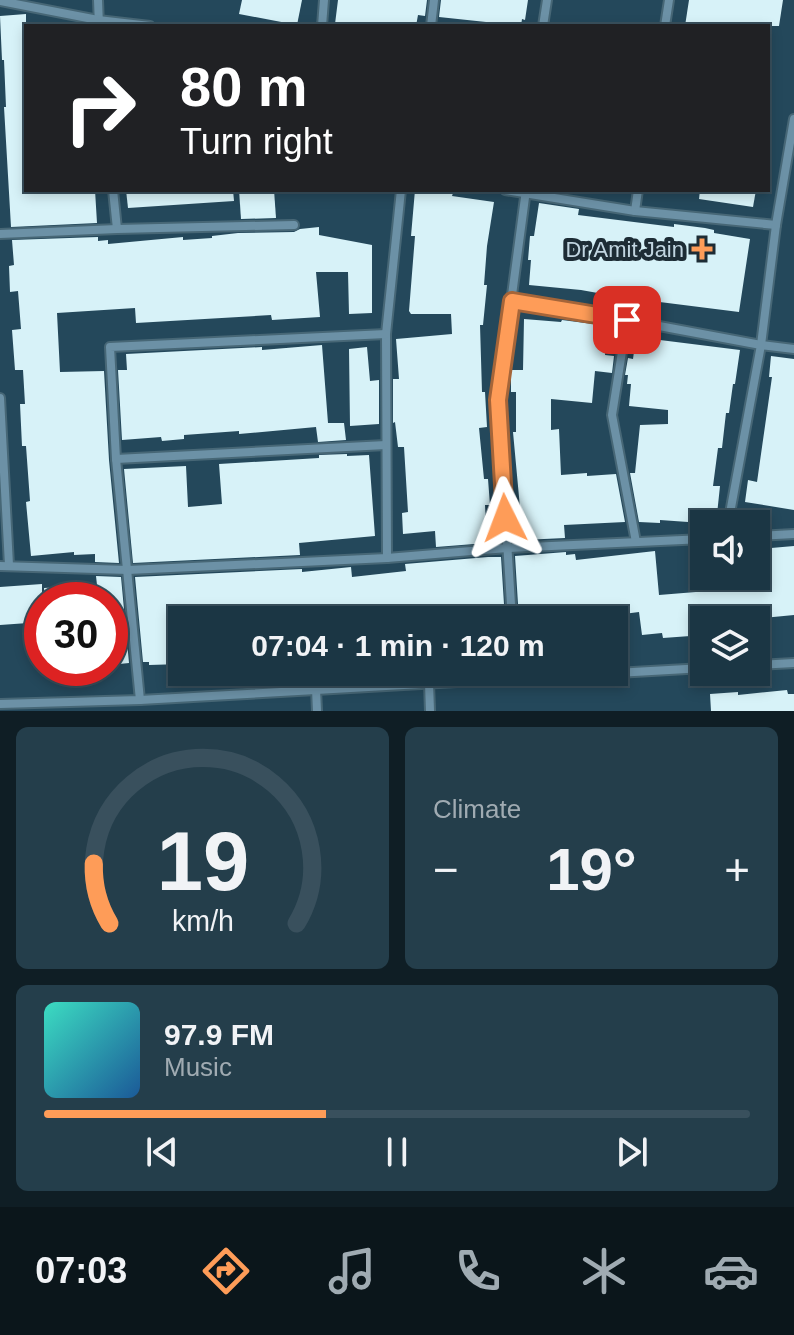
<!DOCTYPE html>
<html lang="en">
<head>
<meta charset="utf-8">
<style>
  body { margin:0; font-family:Arial,sans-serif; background:#243e4b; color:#f1f3f6; height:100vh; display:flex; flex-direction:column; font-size:30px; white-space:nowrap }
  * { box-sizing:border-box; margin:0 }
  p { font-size:26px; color:#a0abb2 }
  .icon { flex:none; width:44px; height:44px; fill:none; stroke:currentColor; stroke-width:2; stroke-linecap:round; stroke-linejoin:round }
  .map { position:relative; height:711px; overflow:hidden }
  .details { display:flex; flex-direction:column; gap:16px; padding:16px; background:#0f1e25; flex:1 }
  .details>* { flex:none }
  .guide { position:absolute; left:24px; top:24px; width:746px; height:168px; border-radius:0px; box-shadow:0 4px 12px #0003,0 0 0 2px #39505d; background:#202124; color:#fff; overflow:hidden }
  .buttons { position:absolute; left:690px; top:510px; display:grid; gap:16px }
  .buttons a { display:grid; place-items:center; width:80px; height:80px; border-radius:0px; background:#1b3644; box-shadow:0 4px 12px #0003,0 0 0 2px #39505d; font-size:40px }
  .speed { position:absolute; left:24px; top:582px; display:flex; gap:16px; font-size:40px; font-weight:700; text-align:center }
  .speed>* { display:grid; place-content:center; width:104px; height:104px; border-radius:50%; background:#1b3644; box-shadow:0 4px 12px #0003,0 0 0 2px #39505d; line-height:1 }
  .speed .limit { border:12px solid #d22; background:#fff; color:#111 }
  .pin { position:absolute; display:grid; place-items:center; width:68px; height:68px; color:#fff; margin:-34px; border-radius:16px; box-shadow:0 4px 12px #0006 }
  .me { position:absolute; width:88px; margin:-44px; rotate:357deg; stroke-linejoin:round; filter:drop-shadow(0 0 6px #0008) }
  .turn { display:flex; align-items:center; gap:28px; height:168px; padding:0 24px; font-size:36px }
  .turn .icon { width:104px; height:104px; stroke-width:2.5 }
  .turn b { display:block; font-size:56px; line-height:68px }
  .big { font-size:60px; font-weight:700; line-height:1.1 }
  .details .card { flex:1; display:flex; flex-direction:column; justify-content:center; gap:12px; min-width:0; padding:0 28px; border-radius:12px; background:#243e4b }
  .details .dial { align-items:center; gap:0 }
  .dial svg { height:208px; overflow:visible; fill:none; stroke:#39505d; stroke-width:7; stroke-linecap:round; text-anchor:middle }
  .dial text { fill:#f1f3f6; stroke:none }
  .song { display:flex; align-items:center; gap:24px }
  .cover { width:96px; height:96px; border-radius:12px; background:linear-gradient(135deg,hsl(170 70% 55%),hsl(210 70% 35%)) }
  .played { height:8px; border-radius:4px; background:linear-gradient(90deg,#fe9c58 40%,#39505d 40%) }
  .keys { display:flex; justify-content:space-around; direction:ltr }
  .heat { display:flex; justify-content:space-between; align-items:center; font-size:44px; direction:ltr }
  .details .tiles { flex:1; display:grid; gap:16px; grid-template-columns:1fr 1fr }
  .card:last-child { grid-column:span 2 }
  .trip { position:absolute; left:168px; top:606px; width:460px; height:80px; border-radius:0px; background:#1b3644; box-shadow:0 4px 12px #0003,0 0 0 2px #39505d; font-weight:700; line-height:80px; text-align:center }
  .dock { display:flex; height:128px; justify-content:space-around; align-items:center; background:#0b161b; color:#a0abb2 }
  .dock .icon { width:56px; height:56px }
  .dock .current { color:#fe9c58 }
  .dock b { font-size:36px; color:#f1f3f6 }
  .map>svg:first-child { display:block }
  .building { fill:#d7f2f8 }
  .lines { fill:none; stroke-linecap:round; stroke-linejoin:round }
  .minor-casing { stroke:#476776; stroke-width:12 }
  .minor { stroke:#6c91a6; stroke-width:8 }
  .route-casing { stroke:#a56539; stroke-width:20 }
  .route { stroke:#fe9c58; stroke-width:14 }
  .poi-dot { fill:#fe9c58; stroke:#1d2c35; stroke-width:3 }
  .labels { text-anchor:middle; stroke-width:8; stroke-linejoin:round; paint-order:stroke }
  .poi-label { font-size:22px; fill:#c1d5e0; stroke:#1d2c35; text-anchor:end }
</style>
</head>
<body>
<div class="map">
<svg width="794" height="711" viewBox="0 0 794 711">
  <rect width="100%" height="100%" fill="#24485b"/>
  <g class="building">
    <path d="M 242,0 L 302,0 L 297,25 L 239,14 Z"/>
    <path d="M 338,0 L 427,0 L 425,16 L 418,15 L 416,26 L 348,26 L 335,24 Z"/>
    <path d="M 441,0 L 528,0 L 525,20 L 522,19 L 521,26 L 486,26 L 486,22 L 439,17 Z"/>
    <path d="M 689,0 L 783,0 L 779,26 L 685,26 Z"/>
    <path d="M 26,14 L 26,190 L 95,190 L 97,223 L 11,227 L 4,107 L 6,107 L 4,60 L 2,60 L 0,16 Z"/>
    <path d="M 126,190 L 233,190 L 234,201 L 128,208 Z"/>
    <path d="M 239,190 L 274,190 L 276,218 L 241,219 Z"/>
    <path d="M 415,190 L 453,193 L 452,196 L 494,202 L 487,246 L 484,285 L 487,285 L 483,325 L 480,325 L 482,392 L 485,392 L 487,427 L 479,428 L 484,479 L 488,479 L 490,505 L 485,505 L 487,543 L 436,547 L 435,531 L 403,534 L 402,513 L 408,512 L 404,447 L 398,447 L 395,422 L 393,423 L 393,379 L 399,379 L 396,339 L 452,334 L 451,314 L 411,314 L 409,311 L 415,236 L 411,236 Z"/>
    <path d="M 700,190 L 756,190 L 753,207 L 699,199 Z"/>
    <path d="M 539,203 L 579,209 L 578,215 L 674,227 L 674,224 L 705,228 L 714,230 L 714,233 L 750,239 L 739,312 L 620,297 L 581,290 L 529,285 L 531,260 L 528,260 L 530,236 L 534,236 Z"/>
    <path d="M 319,227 L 319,235 L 372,245 L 372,313 L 349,314 L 348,272 L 316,272 L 320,317 L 272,320 L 271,315 L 136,323 L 135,308 L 57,313 L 60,372 L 104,371 L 109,460 L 119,563 L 95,562 L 95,554 L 74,555 L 74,552 L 31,556 L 26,502 L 30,501 L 26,446 L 22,446 L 20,404 L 25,404 L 23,370 L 15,370 L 12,330 L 21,329 L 18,291 L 10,292 L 9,266 L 14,265 L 12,240 L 98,237 L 98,241 L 108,240 L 108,244 L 183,237 L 183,240 L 212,238 L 212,236 L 238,233 L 294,232 L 300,229 Z"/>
    <path d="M 524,319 L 561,322 L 562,320 L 608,326 L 605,355 L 614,356 L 612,373 L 595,371 L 592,403 L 551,399 L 551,430 L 559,429 L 561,475 L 587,473 L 587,476 L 616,474 L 625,522 L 564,525 L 565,538 L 523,540 L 513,432 L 516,432 L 516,392 L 511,392 L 511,370 L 523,370 Z"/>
    <path d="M 636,337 L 740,350 L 735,384 L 733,384 L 729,413 L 726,413 L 722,448 L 718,448 L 713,486 L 720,486 L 716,524 L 660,520 L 660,523 L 639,522 L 630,473 L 635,473 L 640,425 L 668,424 L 668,410 L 629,406 L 631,384 L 627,384 L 628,375 L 625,375 L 628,358 L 633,359 Z"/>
    <path d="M 322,345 L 328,423 L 344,423 L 346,440 L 318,442 L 316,427 L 239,434 L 239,431 L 184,435 L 184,439 L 162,441 L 161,437 L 122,440 L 118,370 L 127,370 L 126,354 L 262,347 L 262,350 Z"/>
    <path d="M 367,347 L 370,381 L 379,380 L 379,424 L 350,426 L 349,349 Z"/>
    <path d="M 771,356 L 794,359 L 794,510 L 745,502 L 748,480 L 757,482 L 772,377 L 769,377 Z"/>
    <path d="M 347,454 L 347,456 L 369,455 L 375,536 L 299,543 L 300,555 L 133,563 L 124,469 L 186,466 L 188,507 L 222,504 L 219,464 L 319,458 L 319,455 Z"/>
    <path d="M 794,546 L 794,615 L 763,618 L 763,620 L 704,620 L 704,635 L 663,638 L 662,633 L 642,635 L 639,612 L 608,616 L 608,620 L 519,620 L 515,556 L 566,552 L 566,555 L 575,554 L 576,560 L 655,551 L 659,595 L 708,591 L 707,576 L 756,576 L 756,552 L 772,550 L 771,548 Z"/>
    <path d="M 488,557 L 501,557 L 505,620 L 182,620 L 182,664 L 149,665 L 149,662 L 143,662 L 135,577 L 302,569 L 302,572 L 351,567 L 352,577 L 406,571 L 405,564 Z"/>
    <path d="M 96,576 L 121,577 L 129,663 L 110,665 L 110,600 L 45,600 L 44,588 L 97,585 Z"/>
    <path d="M 42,584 L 42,622 L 0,625 L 0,587 Z"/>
    <path d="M 787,690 L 788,694 L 794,694 L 794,711 L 711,711 L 710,694 L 738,692 L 738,695 Z"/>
  </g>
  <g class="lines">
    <defs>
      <g id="minor">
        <path d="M 98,0 L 99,26"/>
        <path d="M 0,1 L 98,20 L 150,26"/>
        <path d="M 322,26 L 324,0"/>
        <path d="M 431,26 L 434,0"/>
        <path d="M 543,26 L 547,0"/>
        <path d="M 665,26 L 669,0"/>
        <path d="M 113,190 L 117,229"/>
        <path d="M 505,190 L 635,211 L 776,225"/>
        <path d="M 635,211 L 638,190"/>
        <path d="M 0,234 L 117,229 L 294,225"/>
        <path d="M 512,301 L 627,320 L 761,345 L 794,349"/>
        <path d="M 627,320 L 612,415 L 636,542"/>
        <path d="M 0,398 L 9,565"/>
        <path d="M 116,459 L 386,445"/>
        <path d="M 728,524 L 761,345 L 776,225 L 794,119"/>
        <path d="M 756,536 L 794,534"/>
        <path d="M 387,558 L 386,334 L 401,190"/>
        <path d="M 0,566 L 128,570 L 387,558 L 507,548 L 704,539"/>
        <path d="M 512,620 L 498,400 L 526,190"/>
        <path d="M 756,665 L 794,663"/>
        <path d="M 429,683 L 430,711"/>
        <path d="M 316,689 L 317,711"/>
        <path d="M 140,700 L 116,459 L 110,347 L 386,334"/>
        <path d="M 0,704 L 140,700 L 704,668"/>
      </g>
    </defs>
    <use href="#minor" class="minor-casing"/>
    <use href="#minor" class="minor"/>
  </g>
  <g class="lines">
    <defs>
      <path id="route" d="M 505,518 L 498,400 L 512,301 L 627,320"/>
    </defs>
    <use href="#route" class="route-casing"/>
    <use href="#route" class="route"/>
  </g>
  <path class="poi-dot" d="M698 237h8v8h8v8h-8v8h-8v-8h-8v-8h8z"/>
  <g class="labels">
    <g class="poi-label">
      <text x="684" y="257">Dr Amit Jain</text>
    </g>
  </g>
</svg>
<div class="buttons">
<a><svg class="icon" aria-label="sound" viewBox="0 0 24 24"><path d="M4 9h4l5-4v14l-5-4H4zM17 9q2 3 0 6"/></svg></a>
<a><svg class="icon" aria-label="layers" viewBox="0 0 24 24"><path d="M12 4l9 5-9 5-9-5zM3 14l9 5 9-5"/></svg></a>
</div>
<div class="speed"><div class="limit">30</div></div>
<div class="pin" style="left:627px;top:320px;background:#d93025"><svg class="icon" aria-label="arrive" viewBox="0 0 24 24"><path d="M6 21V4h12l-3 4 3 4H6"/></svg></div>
<svg class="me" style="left:505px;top:518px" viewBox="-20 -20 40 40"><path d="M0-17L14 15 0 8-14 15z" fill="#fe9c58" stroke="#fff" stroke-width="4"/></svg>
<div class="trip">07:04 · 1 min · 120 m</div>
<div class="guide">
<div class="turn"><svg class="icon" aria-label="right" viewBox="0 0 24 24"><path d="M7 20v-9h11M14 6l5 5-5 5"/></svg><div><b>80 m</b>Turn right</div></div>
</div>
</div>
<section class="details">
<div class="tiles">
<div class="card dial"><svg viewBox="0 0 100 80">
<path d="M14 69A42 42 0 1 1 86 69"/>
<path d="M14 69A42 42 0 0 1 8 46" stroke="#fe9c58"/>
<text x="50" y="56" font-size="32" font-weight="700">19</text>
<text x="50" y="72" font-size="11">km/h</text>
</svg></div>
<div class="card"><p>Climate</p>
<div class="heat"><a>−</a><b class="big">19°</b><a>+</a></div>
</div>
<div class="card">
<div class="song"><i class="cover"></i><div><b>97.9 FM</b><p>Music</p></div></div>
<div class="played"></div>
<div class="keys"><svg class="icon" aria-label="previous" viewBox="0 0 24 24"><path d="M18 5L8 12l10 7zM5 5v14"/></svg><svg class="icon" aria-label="pause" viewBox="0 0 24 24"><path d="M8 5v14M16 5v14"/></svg><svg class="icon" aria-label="next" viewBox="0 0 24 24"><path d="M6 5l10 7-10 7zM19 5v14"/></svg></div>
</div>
</div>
</section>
<nav class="dock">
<b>07:03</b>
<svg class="icon current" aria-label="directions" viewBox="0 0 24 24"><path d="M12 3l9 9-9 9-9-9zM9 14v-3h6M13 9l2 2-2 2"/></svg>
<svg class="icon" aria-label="music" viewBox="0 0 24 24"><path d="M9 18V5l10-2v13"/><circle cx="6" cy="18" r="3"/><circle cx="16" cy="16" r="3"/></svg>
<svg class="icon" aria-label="phone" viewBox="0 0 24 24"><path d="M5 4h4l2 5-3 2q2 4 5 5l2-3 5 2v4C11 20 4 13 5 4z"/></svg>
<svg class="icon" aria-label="climate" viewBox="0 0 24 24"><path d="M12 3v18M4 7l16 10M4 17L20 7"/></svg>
<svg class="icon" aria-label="car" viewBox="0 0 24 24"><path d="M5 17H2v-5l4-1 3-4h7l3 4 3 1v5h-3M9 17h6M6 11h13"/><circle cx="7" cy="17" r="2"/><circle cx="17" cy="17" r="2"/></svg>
</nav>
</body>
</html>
